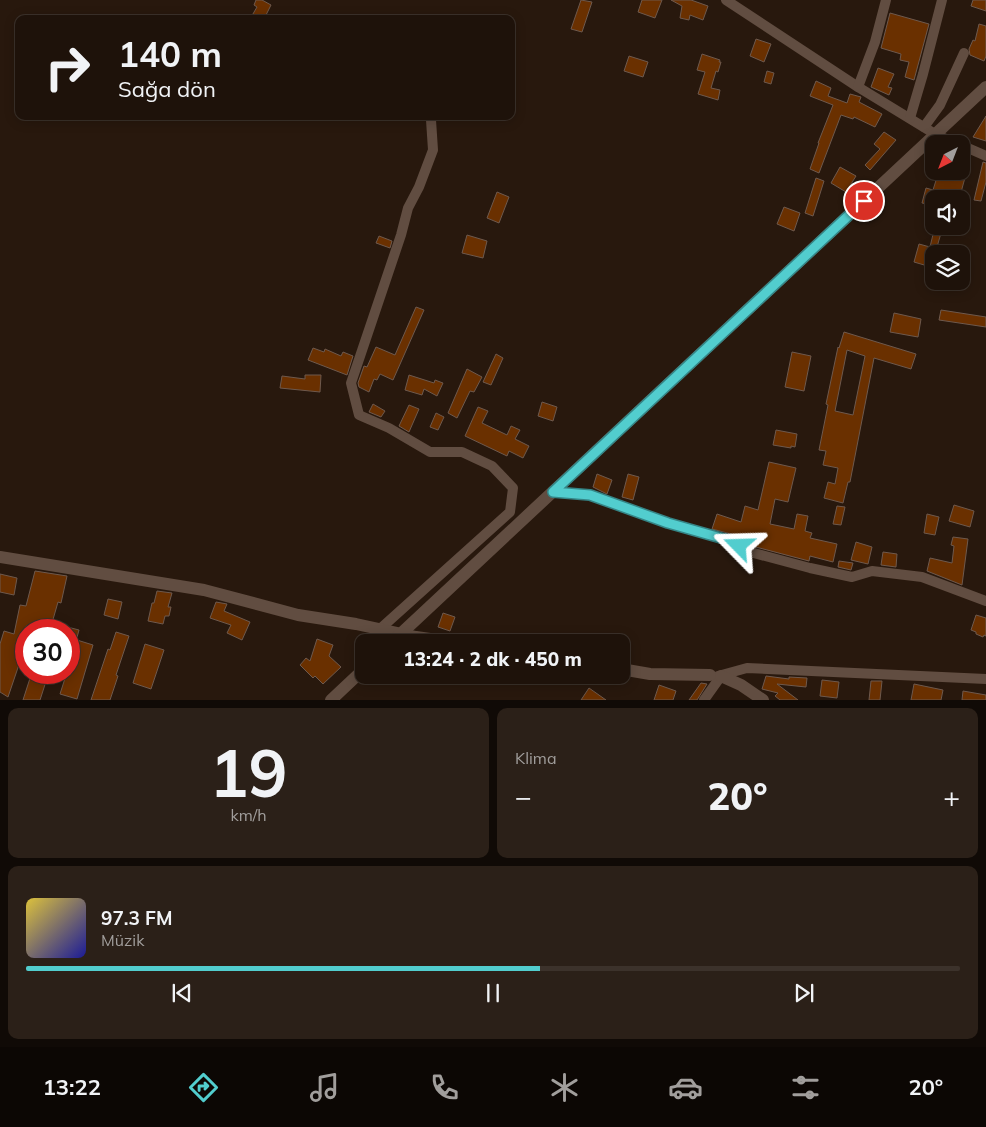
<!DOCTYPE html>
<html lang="tr">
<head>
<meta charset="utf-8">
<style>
  body { margin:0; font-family:Mulish,sans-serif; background:#2b2018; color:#f1f3f6; height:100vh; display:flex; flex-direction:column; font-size:19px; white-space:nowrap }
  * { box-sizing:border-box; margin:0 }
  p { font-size:16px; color:#a19e9c }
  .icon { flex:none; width:28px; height:28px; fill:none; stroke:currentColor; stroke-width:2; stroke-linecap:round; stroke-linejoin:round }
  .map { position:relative; height:700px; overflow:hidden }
  .panel { display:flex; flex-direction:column; gap:8px; padding:8px; background:#100a06; flex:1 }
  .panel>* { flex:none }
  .banner { position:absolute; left:15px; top:15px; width:500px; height:105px; border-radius:10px; box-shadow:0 2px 12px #0003,0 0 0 1px #3c322b; background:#1e120a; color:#f1f3f6; overflow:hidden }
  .needle { width:32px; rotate:222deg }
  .controls { position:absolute; left:925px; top:135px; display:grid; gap:10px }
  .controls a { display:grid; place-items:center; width:45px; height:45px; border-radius:10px; background:#1e120a; box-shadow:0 2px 12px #0003,0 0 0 1px #3c322b; font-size:25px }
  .speed { position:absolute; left:15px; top:619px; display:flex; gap:10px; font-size:25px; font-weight:700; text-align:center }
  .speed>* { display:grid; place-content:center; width:65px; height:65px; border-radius:50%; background:#1e120a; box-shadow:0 2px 12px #0003,0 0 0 1px #3c322b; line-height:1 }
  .speed .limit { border:8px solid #d22; background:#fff; color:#111 }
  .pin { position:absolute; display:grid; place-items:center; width:42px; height:42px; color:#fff; margin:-21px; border:2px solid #fff; border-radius:50%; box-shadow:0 1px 5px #0007 }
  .me { position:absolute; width:55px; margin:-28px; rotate:292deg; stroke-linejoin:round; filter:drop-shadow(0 0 4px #0008) }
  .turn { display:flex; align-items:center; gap:18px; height:105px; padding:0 20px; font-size:22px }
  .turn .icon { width:65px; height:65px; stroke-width:2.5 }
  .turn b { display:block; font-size:35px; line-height:42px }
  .big { font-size:38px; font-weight:800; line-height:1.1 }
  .panel .card { flex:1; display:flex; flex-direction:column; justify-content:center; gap:8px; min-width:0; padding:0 18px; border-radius:10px; background:#2b2018 }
  .panel .dial { align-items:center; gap:0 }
  .dial b { font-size:65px; line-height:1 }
  .song { display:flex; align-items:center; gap:15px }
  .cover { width:60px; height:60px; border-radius:8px; background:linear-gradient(135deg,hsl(50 70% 55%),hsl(240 70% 35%)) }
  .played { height:5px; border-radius:2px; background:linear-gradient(90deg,#52cdce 55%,#3c322b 55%) }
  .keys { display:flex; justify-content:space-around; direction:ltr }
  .heat { display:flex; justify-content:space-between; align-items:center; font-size:28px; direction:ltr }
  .panel .tiles { flex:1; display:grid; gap:8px; grid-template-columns:1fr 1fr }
  .card:last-child { grid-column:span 2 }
  .trip { position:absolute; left:355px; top:634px; width:275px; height:50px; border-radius:10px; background:#1e120a; box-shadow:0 2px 12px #0003,0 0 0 1px #3c322b; font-weight:800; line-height:50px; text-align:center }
  .tab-bar { display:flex; height:80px; justify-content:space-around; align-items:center; background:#0c0704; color:#a19e9c }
  .tab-bar .icon { width:35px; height:35px }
  .tab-bar .current { color:#52cdce }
  .tab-bar b { font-size:22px; color:#f1f3f6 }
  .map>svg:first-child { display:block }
  .building { fill:#6a3000; stroke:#6e594d; fill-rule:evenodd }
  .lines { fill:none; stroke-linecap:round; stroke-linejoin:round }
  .minor { stroke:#614d41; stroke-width:10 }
  .tertiary { stroke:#614d41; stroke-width:12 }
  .route-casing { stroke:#358586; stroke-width:12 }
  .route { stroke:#52cdce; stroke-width:9 }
</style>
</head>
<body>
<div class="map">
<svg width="986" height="700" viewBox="0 0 986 700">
  <rect width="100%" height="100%" fill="#28180d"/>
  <g class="building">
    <path d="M 256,0 L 262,0 L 271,5 L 264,19 L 250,19 L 257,7 L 254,5 Z"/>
    <path d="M 581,0 L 592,2 L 582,32 L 571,29 Z"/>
    <path d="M 642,0 L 662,0 L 655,18 L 638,12 Z"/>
    <path d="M 671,0 L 691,0 L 708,6 L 703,20 L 690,15 L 689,20 L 680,18 L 682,6 Z"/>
    <path d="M 973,0 L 986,0 L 986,11 L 971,6 Z"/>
    <path d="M 890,13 L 929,24 L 914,80 L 905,77 L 909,62 L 900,60 L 901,54 L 881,48 Z"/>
    <path d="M 979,24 L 986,26 L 986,56 L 984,61 L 970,55 L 969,49 L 973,40 L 975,41 Z"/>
    <path d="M 756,39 L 771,44 L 764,62 L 750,56 Z"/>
    <path d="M 702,54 L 720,60 L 719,62 L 721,62 L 718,72 L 716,71 L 711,88 L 720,90 L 718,100 L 698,94 L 705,72 L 697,70 Z"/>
    <path d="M 629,56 L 648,62 L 643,77 L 624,71 Z"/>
    <path d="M 878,68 L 894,74 L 888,87 L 892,88 L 889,95 L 871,87 Z"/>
    <path d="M 767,71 L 774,73 L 771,84 L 764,82 Z"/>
    <path d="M 816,81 L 831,88 L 828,96 L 847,103 L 850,94 L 861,97 L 859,102 L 882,114 L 875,127 L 854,117 L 853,119 L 841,115 L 819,173 L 810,169 L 819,143 L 818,143 L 833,105 L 810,96 Z"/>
    <path d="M 986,116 L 986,141 L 973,137 Z"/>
    <path d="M 884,132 L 896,140 L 870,170 L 865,165 L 880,149 L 874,144 Z"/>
    <path d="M 963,158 L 970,159 L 960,196 L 951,194 L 949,199 L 934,199 L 934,205 L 922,203 L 926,188 L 933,190 L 938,174 L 942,175 L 943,171 L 961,171 Z"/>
    <path d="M 983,162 L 986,163 L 986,182 L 981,201 L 974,200 Z"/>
    <path d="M 840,167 L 856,176 L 846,192 L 831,183 Z"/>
    <path d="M 816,178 L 824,181 L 813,216 L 805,213 Z"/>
    <path d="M 497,192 L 509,197 L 499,223 L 487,218 Z"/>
    <path d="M 784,207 L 800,213 L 794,231 L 777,224 Z"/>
    <path d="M 935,226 L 943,226 L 935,254 L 934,254 L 931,267 L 914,262 L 919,244 L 930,247 Z"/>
    <path d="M 467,235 L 487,241 L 483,258 L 462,253 Z"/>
    <path d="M 379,236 L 392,241 L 390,248 L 376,243 Z"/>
    <path d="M 416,307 L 424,310 L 393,380 L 380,374 L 377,380 L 374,379 L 369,392 L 359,387 L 358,383 L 364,366 L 367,367 L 376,347 L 395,355 Z"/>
    <path d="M 941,310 L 986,317 L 986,327 L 939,320 Z"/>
    <path d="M 894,313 L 921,319 L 918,337 L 890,332 Z"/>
    <path d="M 844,332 L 916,354 L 911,369 L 874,358 L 850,482 L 848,482 L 843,503 L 824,498 L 828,482 L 835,484 L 838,468 L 823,465 L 826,451 L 819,450 L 828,405 L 826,404 L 838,347 L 839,348 ZM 847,350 L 865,356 L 853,415 L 835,411 Z"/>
    <path d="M 313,348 L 324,352 L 325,349 L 341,356 L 343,352 L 353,356 L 347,375 L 308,360 Z"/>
    <path d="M 792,352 L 811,356 L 804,391 L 785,387 Z"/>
    <path d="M 496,354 L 503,358 L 491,385 L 483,382 Z"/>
    <path d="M 467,369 L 482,377 L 474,392 L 470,391 L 457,418 L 448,413 Z"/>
    <path d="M 305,375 L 321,375 L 320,392 L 280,388 L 282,376 L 305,379 Z"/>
    <path d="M 409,375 L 434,383 L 435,380 L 443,383 L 437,396 L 424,389 L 422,395 L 405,390 Z"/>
    <path d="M 542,402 L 557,407 L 553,421 L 538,416 Z"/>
    <path d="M 373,404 L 385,411 L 381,417 L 369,412 Z"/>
    <path d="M 409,405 L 419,409 L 409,432 L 399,426 Z"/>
    <path d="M 478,407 L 488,411 L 482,423 L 507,435 L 511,426 L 520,430 L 515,439 L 529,446 L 523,458 L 509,451 L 507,456 L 465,436 Z"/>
    <path d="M 436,413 L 444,417 L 438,430 L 430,427 Z"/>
    <path d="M 776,430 L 797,434 L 795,447 L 791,446 L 791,448 L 773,445 Z"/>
    <path d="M 769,462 L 796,468 L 788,502 L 775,499 L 770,524 L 794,529 L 797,514 L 808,516 L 805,531 L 812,533 L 810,538 L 837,544 L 833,562 L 810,556 L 809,561 L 752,546 L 750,544 L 751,539 L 712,529 L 717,514 L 741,522 L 745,506 L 758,510 Z"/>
    <path d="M 597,474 L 612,480 L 607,494 L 593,487 Z"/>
    <path d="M 628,474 L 639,477 L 633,500 L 622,497 Z"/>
    <path d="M 954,505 L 974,511 L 970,527 L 949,521 Z"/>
    <path d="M 837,506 L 845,507 L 841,525 L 833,524 Z"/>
    <path d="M 927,514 L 939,517 L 935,535 L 924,533 Z"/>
    <path d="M 953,537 L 968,539 L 962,585 L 927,571 L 930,558 L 952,563 L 954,546 L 951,545 Z"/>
    <path d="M 856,542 L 872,547 L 868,564 L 851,560 Z"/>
    <path d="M 883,552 L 897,554 L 896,567 L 881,565 Z"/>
    <path d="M 839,561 L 853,563 L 851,570 L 838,567 Z"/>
    <path d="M 35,571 L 67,576 L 61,603 L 58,602 L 52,623 L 79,630 L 76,641 L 69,639 L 69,630 L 44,630 L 26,626 L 26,644 L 8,697 L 0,692 L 0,644 L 4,631 L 14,634 L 20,605 L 26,606 Z"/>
    <path d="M 0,574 L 17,578 L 14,595 L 0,592 Z"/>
    <path d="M 157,591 L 172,593 L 168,607 L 171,607 L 169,616 L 165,616 L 163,624 L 148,621 L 152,603 L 154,603 Z"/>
    <path d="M 108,599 L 122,602 L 118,619 L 104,615 Z"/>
    <path d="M 216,602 L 227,604 L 224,611 L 250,622 L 242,640 L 227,633 L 231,625 L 210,618 Z"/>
    <path d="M 443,613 L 455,617 L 450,631 L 438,627 Z"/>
    <path d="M 976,615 L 986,618 L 986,636 L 984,635 L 983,637 L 976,634 L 976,632 L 971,630 Z"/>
    <path d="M 116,632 L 129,636 L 116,675 L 118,676 L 110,700 L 91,700 L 108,649 L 110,650 Z"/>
    <path d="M 317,639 L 333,645 L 329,656 L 341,667 L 323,684 L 315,676 L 313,678 L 300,665 L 306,658 L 310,661 Z"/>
    <path d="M 77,640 L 93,645 L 77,699 L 60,694 L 67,672 L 69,672 L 69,666 Z"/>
    <path d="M 145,644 L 164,650 L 151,689 L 133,683 Z"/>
    <path d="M 32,672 L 49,672 L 40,700 L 23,700 Z"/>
    <path d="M 450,675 L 473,675 L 471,683 L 450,677 Z"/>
    <path d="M 474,675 L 497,675 L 495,683 L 473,678 Z"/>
    <path d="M 766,676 L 789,679 L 789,677 L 807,678 L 806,687 L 777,684 L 798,700 L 780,700 L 775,696 L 778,693 L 762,689 Z"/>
    <path d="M 822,680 L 839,682 L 837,698 L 820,696 Z"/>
    <path d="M 871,681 L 882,681 L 880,700 L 869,700 Z"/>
    <path d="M 701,683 L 707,684 L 697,700 L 689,700 Z"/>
    <path d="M 914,684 L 943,690 L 941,700 L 911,700 Z"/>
    <path d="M 659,685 L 676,691 L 673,700 L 654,700 Z"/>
    <path d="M 589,688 L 606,700 L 581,700 Z"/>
    <path d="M 963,691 L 986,695 L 986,700 L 962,700 Z"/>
  </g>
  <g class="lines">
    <g class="minor">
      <path d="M 726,0 L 858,87 L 935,134 L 957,144"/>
      <path d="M 858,87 L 875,42 L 886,0"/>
      <path d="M 910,118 L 923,74 L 942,0"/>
      <path d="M 924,127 L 940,105 L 964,53"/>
      <path d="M 961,145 L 986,156"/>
      <path d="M 553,492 L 590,495 L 668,523 L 727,540 L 750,552 L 810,568 L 852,577 L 872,571 L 922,577 L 986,601"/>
      <path d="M 380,629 L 510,512 L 513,488 L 492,466 L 462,452 L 430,452 L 389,428 L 359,415 L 351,383 L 401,235 L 408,208 L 419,187 L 433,150 L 431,120 L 429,116"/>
      <path d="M 718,676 L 747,668 L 986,679"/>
      <path d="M 704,700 L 721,676"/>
    </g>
    <g class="tertiary">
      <path d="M 0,557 L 204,590 L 298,615 L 356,624 L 416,637 L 451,642"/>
      <path d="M 392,642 L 986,87"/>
      <path d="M 621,669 L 650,674 L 710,675"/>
      <path d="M 721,676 L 741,685 L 763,700"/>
      <path d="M 331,700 L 364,669"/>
    </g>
  </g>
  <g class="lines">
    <defs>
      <path id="route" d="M 739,546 L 728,540 L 668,523 L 590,495 L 553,492 L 864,201"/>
    </defs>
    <use href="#route" class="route-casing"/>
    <use href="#route" class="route"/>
  </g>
</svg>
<div class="controls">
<a><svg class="needle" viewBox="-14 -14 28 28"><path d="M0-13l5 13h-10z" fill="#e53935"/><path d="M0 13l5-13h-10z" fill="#a19e9c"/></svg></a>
<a><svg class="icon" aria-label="sound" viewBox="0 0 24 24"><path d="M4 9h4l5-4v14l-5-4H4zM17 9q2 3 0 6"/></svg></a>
<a><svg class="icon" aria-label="layers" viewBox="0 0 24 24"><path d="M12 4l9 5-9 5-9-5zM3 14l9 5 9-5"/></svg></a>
</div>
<div class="speed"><div class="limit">30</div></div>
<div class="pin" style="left:864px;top:201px;background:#d93025"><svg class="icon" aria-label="arrive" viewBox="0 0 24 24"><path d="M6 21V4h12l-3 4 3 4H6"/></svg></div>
<svg class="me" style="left:739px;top:546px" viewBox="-20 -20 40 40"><path d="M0-17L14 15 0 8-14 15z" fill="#52cdce" stroke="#fff" stroke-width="4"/></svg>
<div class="trip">13:24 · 2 dk · 450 m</div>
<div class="banner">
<div class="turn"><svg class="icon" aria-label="right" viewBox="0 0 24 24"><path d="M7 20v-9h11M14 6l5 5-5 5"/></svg><div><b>140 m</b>Sağa dön</div></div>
</div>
</div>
<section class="panel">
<div class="tiles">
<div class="card dial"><b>19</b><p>km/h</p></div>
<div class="card"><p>Klima</p>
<div class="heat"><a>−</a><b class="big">20°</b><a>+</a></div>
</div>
<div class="card">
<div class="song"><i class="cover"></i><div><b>97.3 FM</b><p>Müzik</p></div></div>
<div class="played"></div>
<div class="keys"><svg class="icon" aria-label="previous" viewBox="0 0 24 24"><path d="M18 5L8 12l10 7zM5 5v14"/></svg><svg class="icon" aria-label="pause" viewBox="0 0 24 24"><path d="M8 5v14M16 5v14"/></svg><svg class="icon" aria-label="next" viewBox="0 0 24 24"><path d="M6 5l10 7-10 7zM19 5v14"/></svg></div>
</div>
</div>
</section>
<nav class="tab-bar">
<b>13:22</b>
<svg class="icon current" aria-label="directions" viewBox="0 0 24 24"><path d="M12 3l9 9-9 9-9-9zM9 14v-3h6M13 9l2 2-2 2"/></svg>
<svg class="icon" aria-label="music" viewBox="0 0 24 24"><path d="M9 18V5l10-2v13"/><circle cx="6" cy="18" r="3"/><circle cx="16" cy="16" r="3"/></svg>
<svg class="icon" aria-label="phone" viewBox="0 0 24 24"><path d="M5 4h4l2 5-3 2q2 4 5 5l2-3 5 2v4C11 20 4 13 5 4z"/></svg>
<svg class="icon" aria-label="climate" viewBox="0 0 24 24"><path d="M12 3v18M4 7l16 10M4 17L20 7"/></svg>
<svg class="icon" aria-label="car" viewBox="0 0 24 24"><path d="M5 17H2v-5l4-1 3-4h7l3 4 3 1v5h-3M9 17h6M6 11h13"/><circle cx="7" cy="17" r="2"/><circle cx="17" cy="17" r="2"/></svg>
<svg class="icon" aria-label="filters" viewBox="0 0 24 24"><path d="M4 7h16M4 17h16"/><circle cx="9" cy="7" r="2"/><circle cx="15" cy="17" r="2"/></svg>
<b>20°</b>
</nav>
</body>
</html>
